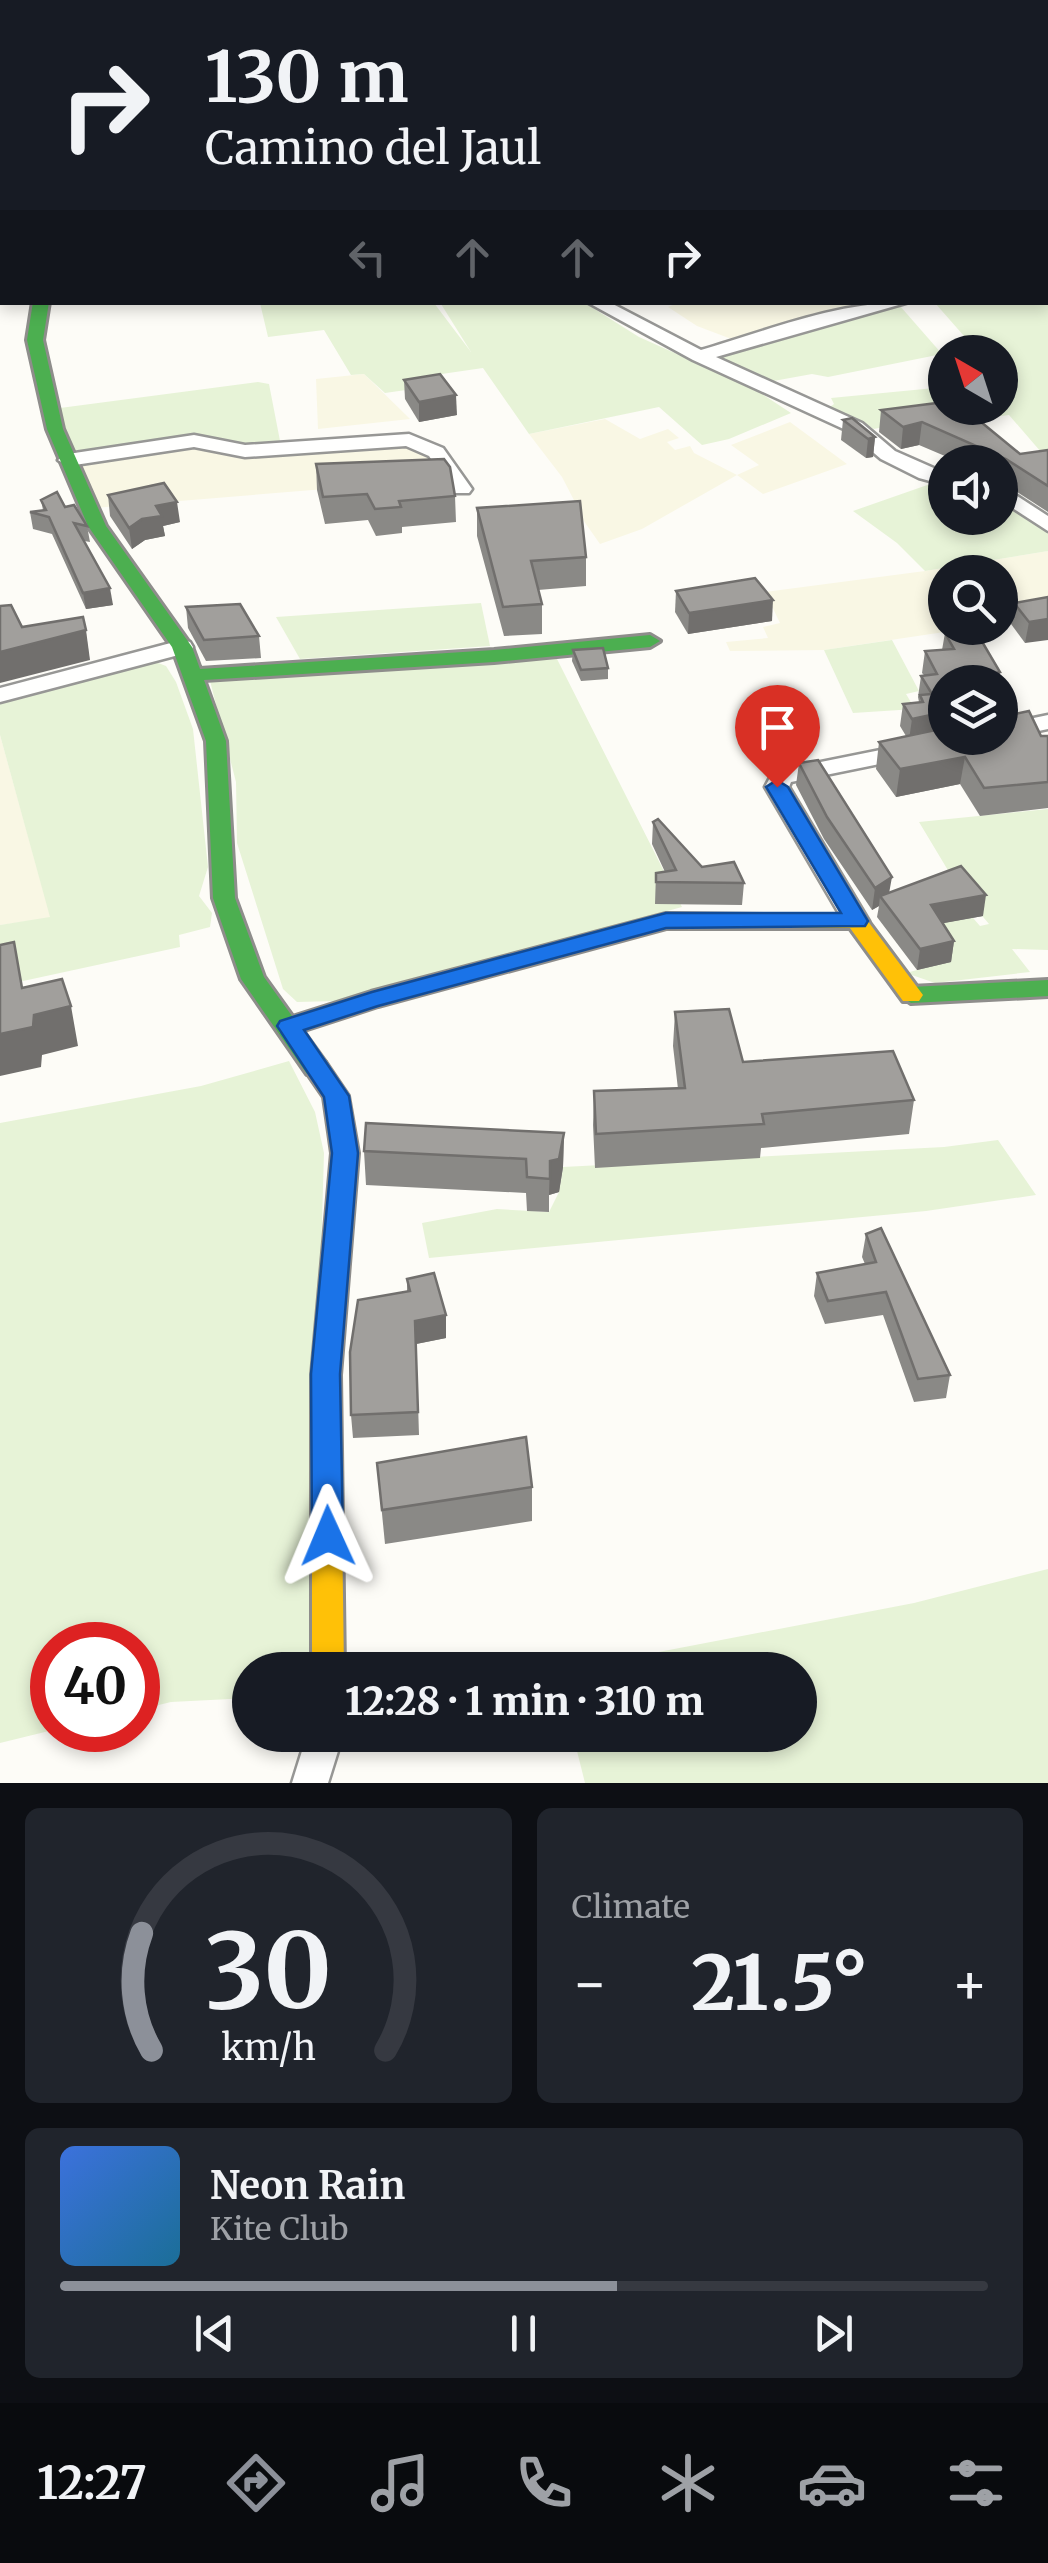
<!DOCTYPE html>
<html lang="en">
<head>
<meta charset="utf-8">
<style>
  body { margin:0; font-family:Merriweather,serif; background:#20242c; color:#f1f3f6; height:100vh; display:flex; flex-direction:column; font-size:38px; white-space:nowrap }
  * { box-sizing:border-box; margin:0 }
  p { font-size:32px; color:#9ea1a6 }
  .icon { flex:none; width:55px; height:55px; fill:none; stroke:currentColor; stroke-width:2; stroke-linecap:round; stroke-linejoin:round }
  .map { position:relative; height:1783px; overflow:hidden }
  .drawer { display:flex; flex-direction:column; gap:25px; padding:25px; background:#0d0f14; flex:1 }
  .drawer>* { flex:none }
  .guide { position:absolute; left:0px; top:0px; width:1050px; height:305px; box-shadow:0 5px 15px #0003; background:#171b24; color:#f1f3f6; overflow:hidden }
  .needle { width:65px; rotate:321deg }
  .buttons { position:absolute; left:928px; top:335px; display:grid; gap:20px }
  .buttons a { display:grid; place-items:center; width:90px; height:90px; border-radius:50%; background:#171b24; box-shadow:0 5px 15px #0003; font-size:50px }
  .speed { position:absolute; left:30px; top:1622px; display:flex; gap:20px; font-size:50px; font-weight:700; text-align:center }
  .speed>* { display:grid; place-content:center; width:130px; height:130px; border-radius:50%; background:#171b24; box-shadow:0 5px 15px #0003; line-height:1 }
  .speed .limit { border:15px solid #d22; background:#fff; color:#111 }
  .pin { position:absolute; display:grid; place-items:center; width:85px; height:85px; color:#fff; margin:-102px -42px; border-radius:50% 50% 50% 0; rotate:-45deg; box-shadow:0 0 10px #0007 }
  .pin .icon { rotate:45deg }
  .me { position:absolute; width:110px; margin:-55px; rotate:359deg; stroke-linejoin:round; filter:drop-shadow(0 0 8px #0008) }
  .turn { display:flex; align-items:center; gap:35px; height:210px; padding:0 40px; font-size:45px }
  .turn .icon { width:130px; height:130px; stroke-width:2.5 }
  .turn b { display:block; font-size:70px; line-height:85px }
  .lanes { display:flex; align-items:center; height:95px; padding:0 40px; background:#0003; justify-content:center; gap:50px; direction:ltr }
  .lanes .off { opacity:.35 }
  .big { font-size:75px; font-weight:800; line-height:1.1 }
  .drawer .widget { flex:1; display:flex; flex-direction:column; justify-content:center; gap:15px; min-width:0; padding:0 35px; border-radius:15px; background:#20242c }
  .drawer .dial { align-items:center; gap:0 }
  .dial svg { height:260px; overflow:visible; fill:none; stroke:#363941; stroke-width:7; stroke-linecap:round; text-anchor:middle }
  .dial text { fill:#f1f3f6; stroke:none }
  .song { display:flex; align-items:center; gap:30px }
  .cover { width:120px; height:120px; border-radius:15px; background:linear-gradient(135deg,hsl(220 70% 55%),hsl(200 70% 35%)) }
  .played { height:10px; border-radius:5px; background:linear-gradient(90deg,#8c9099 60%,#363941 60%) }
  .keys { display:flex; justify-content:space-around; direction:ltr }
  .heat { display:flex; justify-content:space-between; align-items:center; font-size:55px; direction:ltr }
  .drawer .tiles { flex:1; display:grid; gap:25px; grid-template-columns:1fr 1fr }
  .widget:last-child { grid-column:span 2 }
  .trip { position:absolute; left:232px; top:1652px; width:585px; height:100px; border-radius:50px; background:#171b24; box-shadow:0 5px 15px #0003; font-weight:800; line-height:100px; text-align:center }
  .menu { display:flex; height:160px; justify-content:space-around; align-items:center; background:#090b0e; color:#9ea1a6 }
  .menu .icon { width:70px; height:70px }
  .menu .current { color:#8c9099 }
  .menu b { font-size:45px; color:#f1f3f6 }
  .map>svg:first-child { display:block }
  .farmland { fill:#f9f7e4 }
  .green { fill:#e7f3d7 }
  .lines { fill:none; stroke-linecap:round; stroke-linejoin:round }
  .street-casing { stroke:#979795; stroke-width:5 }
  .fast-casing { stroke:#8e8d8b; stroke-width:6 }
  .slow-casing { stroke:#8e8d8b; stroke-width:6 }
  .street { fill:#fffffe; fill-rule:evenodd }
  .fast { fill:#4caf50; fill-rule:evenodd }
  .slow { fill:#ffc107; fill-rule:evenodd }
  .wall { fill:#8a8986 }
  .shaded-wall { fill:#716f6d }
  .building { fill:#a19f9c; stroke:#716f6d; stroke-width:2.5 }
  .route { fill:#1a73e8; stroke:#114b97; stroke-width:2.5 }
</style>
</head>
<body>
<div class="map">
<svg width="1048" height="1783" viewBox="0 0 1048 1783">
  <rect width="100%" height="100%" fill="#fdfcf7"/>
  <g class="farmland">
    <path d="M 680,302 L 883,303 L 734,340 L 697,326 L 668,307 Z"/>
    <path d="M 364,374 L 410,419 L 318,429 L 316,379 Z"/>
    <path d="M 605,419 L 640,439 L 668,429 L 679,438 L 667,442 L 675,450 L 690,446 L 694,453 L 737,475 L 759,465 L 731,445 L 790,422 L 847,464 L 763,494 L 737,475 L 642,529 L 600,544 L 574,507 L 577,506 L 562,477 L 529,434 Z"/>
    <path d="M 407,444 L 424,452 L 445,472 L 362,486 L 94,508 L 77,463 L 187,446 Z"/>
    <path d="M 1048,551 L 1048,611 L 1000,621 L 1000,572 L 945,572 L 945,628 L 971,628 L 824,650 L 730,651 L 726,642 L 768,638 L 763,627 L 780,623 L 765,592 L 925,571 Z"/>
    <path d="M 0,735 L 51,918 L 0,925 Z"/>
  </g>
  <g class="green">
    <path d="M 1048,204 L 1048,451 L 1041,452 L 1009,415 L 896,430 L 893,425 L 874,429 L 830,407 L 834,404 L 831,398 L 945,387 L 945,408 L 1000,408 L 1000,352 L 978,352 L 935,303 L 1048,302 Z"/>
    <path d="M 260,303 L 434,303 L 471,352 L 441,304 L 585,303 L 639,337 L 753,388 L 791,413 L 729,439 L 702,445 L 659,407 L 529,434 L 483,368 L 421,377 L 427,387 L 385,393 L 364,374 L 351,375 L 324,330 L 268,337 Z"/>
    <path d="M 900,306 L 942,354 L 828,377 L 812,374 L 768,382 L 708,357 L 844,317 Z"/>
    <path d="M 258,382 L 269,384 L 281,446 L 247,447 L 212,439 L 81,452 L 70,448 L 60,408 Z"/>
    <path d="M 933,483 L 945,486 L 945,518 L 1000,518 L 1000,498 L 1036,520 L 1048,532 L 1048,551 L 925,571 L 897,543 L 853,511 Z"/>
    <path d="M 481,603 L 490,646 L 300,659 L 276,617 Z"/>
    <path d="M 892,640 L 919,691 L 906,694 L 915,709 L 853,713 L 824,650 Z"/>
    <path d="M 556,657 L 682,907 L 337,1001 L 297,1002 L 283,989 L 237,843 L 236,782 L 209,677 Z"/>
    <path d="M 153,661 L 166,666 L 176,682 L 193,729 L 208,867 L 199,896 L 212,913 L 210,927 L 179,935 L 180,947 L 0,986 L 0,925 L 50,917 L 0,735 L 0,700 Z"/>
    <path d="M 1048,809 L 1048,950 L 1012,949 L 1030,972 L 935,983 L 906,973 L 950,961 L 914,904 L 960,920 L 973,918 L 980,926 L 989,924 L 958,887 L 919,822 Z"/>
    <path d="M 289,1061 L 315,1112 L 324,1153 L 309,1670 L 250,1670 L 250,1698 L 171,1702 L 138,1710 L 138,1645 L 52,1645 L 53,1730 L 0,1743 L 0,1123 L 201,1086 Z"/>
    <path d="M 998,1140 L 1036,1195 L 926,1211 L 429,1258 L 422,1223 L 497,1209 L 549,1212 L 559,1192 L 563,1167 L 944,1147 Z"/>
    <path d="M 1048,1569 L 1048,1783 L 585,1783 L 573,1735 L 800,1735 L 800,1670 L 565,1670 L 914,1603 Z"/>
  </g>
  <g class="lines">
    <defs>
      <g id="street">
        <path d="M 2,246 L 2,256 L 0,257 L 0,247 Z"/>
        <path d="M 587,302 L 609,302 L 701,350 C 769,330 837,302 909,302 L 716,357 L 862,423 L 895,451 L 945,473 L 945,485 L 919,478 L 881,459 L 848,431 L 693,360 Z"/>
        <path d="M 409,434 L 443,448 L 472,489 L 469,493 L 455,493 L 429,456 L 406,446 L 245,457 L 194,447 L 68,466 L 58,460 L 68,454 L 194,435 L 245,445 Z"/>
        <path d="M 1000,485 L 1048,516 L 1048,531 L 1000,500 Z"/>
        <path d="M 182,640 L 190,642 L 193,647 L 190,652 L 0,702 L 0,688 Z"/>
        <path d="M 1048,715 L 1048,729 L 1000,739 L 995,738 L 1000,738 L 1000,725 Z"/>
        <path d="M 945,737 L 984,738 L 973,745 L 791,782 L 789,787 L 869,921 L 856,929 L 847,927 L 765,787 L 773,772 L 781,770 Z"/>
        <path d="M 307,1735 L 343,1735 L 328,1783 L 292,1783 Z"/>
      </g>
      <g id="fast">
        <path d="M 33,302 L 49,302 L 43,340 L 63,429 L 106,526 L 192,647 L 200,669 L 494,650 L 650,635 L 660,641 L 650,647 L 494,662 L 204,680 L 226,741 L 235,898 L 264,977 L 325,1062 L 328,1068 L 325,1074 L 307,1074 L 241,979 L 213,898 L 206,741 L 172,647 L 88,526 L 47,429 L 27,340 Z"/>
        <path d="M 1048,980 L 1048,996 L 911,1003 L 899,995 L 911,987 Z"/>
      </g>
      <g id="slow">
        <path d="M 666,914 L 864,916 L 923,995 L 919,1001 L 903,1001 L 850,928 L 666,928 L 378,1006 L 289,1035 L 280,1033 L 277,1027 L 280,1021 L 371,992 Z"/>
        <path d="M 316,1059 L 325,1062 L 348,1096 L 358,1153 L 340,1375 L 344,1670 L 312,1670 L 312,1375 L 332,1153 L 324,1097 L 304,1068 L 307,1062 Z"/>
      </g>
    </defs>
    <use href="#street" class="street-casing"/>
    <use href="#fast" class="fast-casing"/>
    <use href="#slow" class="slow-casing"/>
    <use href="#street" class="street"/>
    <use href="#fast" class="fast"/>
    <use href="#slow" class="slow"/>
  </g>
  <g class="wall">
    <path d="M 980,0 L 1048,0 L 1048,7 L 1048,2 L 1005,2 Z"/>
    <path d="M 404,380 L 457,415 L 419,422 L 405,399 Z"/>
    <path d="M 881,410 L 1020,454 L 1048,450 L 1048,512 L 1000,481 L 1000,462 L 959,462 L 919,445 L 901,449 L 879,432 Z"/>
    <path d="M 843,420 L 875,437 L 873,457 L 866,458 L 841,440 Z"/>
    <path d="M 316,464 L 455,496 L 456,522 L 402,527 L 402,533 L 376,536 L 368,520 L 325,524 L 317,490 Z"/>
    <path d="M 108,495 L 180,522 L 163,526 L 165,536 L 145,540 L 132,549 L 110,516 Z"/>
    <path d="M 41,500 L 65,507 L 87,526 L 90,542 L 84,541 L 113,605 L 86,609 L 52,534 L 33,529 L 30,512 L 43,510 Z"/>
    <path d="M 477,508 L 586,557 L 586,586 L 538,590 L 542,604 L 542,634 L 504,636 L 477,536 Z"/>
    <path d="M 676,591 L 772,621 L 688,634 L 675,612 Z"/>
    <path d="M 1048,597 L 1025,643 L 1011,624 L 1014,603 Z"/>
    <path d="M 186,607 L 259,636 L 261,658 L 206,661 L 188,628 Z"/>
    <path d="M 945,633 L 1000,672 L 998,682 L 945,682 L 945,738 L 1048,736 L 1048,808 L 980,816 L 960,784 L 896,797 L 876,769 L 879,742 L 906,736 L 900,726 L 903,704 L 919,702 L 918,697 L 921,676 L 924,675 L 922,673 L 925,651 L 942,650 Z"/>
    <path d="M 573,650 L 608,668 L 608,679 L 581,681 L 572,661 Z"/>
    <path d="M 799,763 L 889,893 L 983,916 L 943,923 L 954,941 L 951,962 L 917,970 L 877,917 L 879,906 L 872,910 L 824,839 L 796,785 Z"/>
    <path d="M 653,822 L 702,867 L 744,883 L 742,905 L 655,904 L 656,873 L 665,872 L 652,844 Z"/>
    <path d="M 675,1012 L 743,1062 L 914,1100 L 909,1134 L 761,1148 L 760,1158 L 595,1168 L 593,1125 L 594,1091 L 678,1089 L 673,1046 Z"/>
    <path d="M 564,1133 L 563,1167 L 559,1192 L 549,1195 L 549,1212 L 527,1211 L 526,1193 L 366,1185 L 364,1151 Z"/>
    <path d="M 866,1234 L 950,1375 L 946,1398 L 914,1402 L 883,1315 L 825,1324 L 814,1296 L 817,1273 L 865,1264 L 862,1257 Z"/>
    <path d="M 407,1279 L 446,1315 L 446,1338 L 416,1344 L 419,1435 L 353,1438 L 351,1415 L 407,1291 Z"/>
    <path d="M 377,1463 L 532,1487 L 532,1521 L 385,1544 Z"/>
  </g>
  <g class="shaded-wall">
    <path d="M 456,395 L 457,415 L 419,422 L 419,402 Z"/>
    <path d="M 922,422 L 919,445 L 901,449 L 903,427 Z"/>
    <path d="M 875,437 L 873,457 L 866,458 L 868,439 Z"/>
    <path d="M 177,502 L 180,522 L 163,526 L 165,536 L 145,540 L 132,549 L 129,528 L 142,519 L 156,506 Z"/>
    <path d="M 110,588 L 113,605 L 86,609 L 83,593 Z"/>
    <path d="M 773,600 L 772,621 L 688,634 L 689,613 Z"/>
    <path d="M 1048,619 L 1048,640 L 1025,643 L 1029,622 Z"/>
    <path d="M 86,630 L 90,660 L 0,683 L 0,652 Z"/>
    <path d="M 1000,672 L 998,682 L 969,682 L 970,678 Z"/>
    <path d="M 945,712 L 945,733 L 909,740 L 912,719 Z"/>
    <path d="M 965,757 L 960,784 L 896,797 L 900,769 Z"/>
    <path d="M 892,877 L 888,899 L 880,896 L 879,906 L 872,910 L 875,888 Z"/>
    <path d="M 986,895 L 983,916 L 928,926 L 931,905 Z"/>
    <path d="M 954,941 L 951,962 L 917,970 L 920,949 Z"/>
    <path d="M 71,1006 L 78,1046 L 42,1055 L 41,1067 L 0,1076 L 0,1034 L 34,1015 Z"/>
    <path d="M 564,1133 L 563,1167 L 559,1192 L 549,1195 L 550,1161 Z"/>
    <path d="M 446,1315 L 446,1338 L 416,1344 L 419,1435 L 415,1321 Z"/>
  </g>
  <g class="building">
    <path d="M 440,374 L 456,395 L 419,402 L 404,380 Z"/>
    <path d="M 945,402 L 945,408 L 964,408 L 1020,454 L 1048,450 L 1048,486 L 1006,459 L 922,422 L 903,427 L 881,410 Z"/>
    <path d="M 852,418 L 875,437 L 868,439 L 843,420 Z"/>
    <path d="M 444,459 L 450,467 L 455,496 L 399,501 L 401,507 L 375,509 L 367,494 L 323,497 L 316,464 Z"/>
    <path d="M 164,483 L 177,502 L 156,506 L 162,516 L 142,519 L 129,528 L 108,495 Z"/>
    <path d="M 57,492 L 65,507 L 74,505 L 87,526 L 74,523 L 110,588 L 83,593 L 49,517 L 30,512 L 46,510 L 41,500 Z"/>
    <path d="M 580,501 L 586,557 L 531,561 L 542,604 L 503,607 L 477,508 Z"/>
    <path d="M 755,578 L 773,600 L 689,613 L 676,591 Z"/>
    <path d="M 1048,597 L 1048,619 L 1029,622 L 1014,603 Z"/>
    <path d="M 240,604 L 259,636 L 204,640 L 186,607 Z"/>
    <path d="M 11,605 L 22,627 L 83,617 L 86,630 L 0,652 L 0,606 Z"/>
    <path d="M 974,628 L 1000,672 L 970,678 L 973,682 L 945,682 L 945,712 L 912,719 L 903,704 L 923,702 L 920,695 L 932,694 L 921,676 L 937,674 L 925,651 L 954,649 L 945,633 Z"/>
    <path d="M 603,648 L 608,668 L 581,670 L 573,650 Z"/>
    <path d="M 1029,711 L 1041,736 L 1048,736 L 1048,782 L 984,788 L 965,757 L 900,769 L 879,742 L 945,728 L 945,738 L 1000,738 L 1000,714 L 1005,716 Z"/>
    <path d="M 818,760 L 892,877 L 875,888 L 827,817 L 799,763 Z"/>
    <path d="M 658,819 L 702,867 L 734,862 L 744,883 L 656,882 L 656,873 L 676,870 L 653,822 Z"/>
    <path d="M 961,866 L 986,895 L 931,905 L 954,941 L 920,949 L 880,896 Z"/>
    <path d="M 14,942 L 22,988 L 62,979 L 71,1006 L 34,1015 L 33,1027 L 0,1034 L 0,945 Z"/>
    <path d="M 729,1009 L 743,1062 L 893,1051 L 914,1100 L 762,1114 L 764,1124 L 596,1134 L 594,1091 L 685,1088 L 675,1012 Z"/>
    <path d="M 366,1123 L 564,1133 L 559,1159 L 550,1161 L 550,1179 L 527,1177 L 526,1159 L 364,1151 Z"/>
    <path d="M 881,1228 L 950,1375 L 918,1379 L 886,1292 L 828,1301 L 817,1273 L 876,1262 L 866,1234 Z"/>
    <path d="M 434,1273 L 446,1315 L 415,1321 L 418,1412 L 351,1415 L 350,1352 L 358,1300 L 410,1291 L 407,1279 Z"/>
    <path d="M 526,1437 L 532,1487 L 382,1510 L 377,1463 Z"/>
  </g>
  <path class="route" d="M 777,780 L 788,787 L 868,921 L 865,926 L 666,928 L 378,1006 L 304,1030 L 349,1096 L 358,1153 L 340,1374 L 343,1536 L 339,1545 L 328,1549 L 317,1545 L 312,1536 L 311,1374 L 332,1153 L 324,1097 L 277,1026 L 280,1021 L 372,992 L 666,913 L 841,913 L 766,787 Z"/>
</svg>
<div class="buttons">
<a><svg class="needle" viewBox="-14 -14 28 28"><path d="M0-13l5 13h-10z" fill="#e53935"/><path d="M0 13l5-13h-10z" fill="#9ea1a6"/></svg></a>
<a><svg class="icon" aria-label="sound" viewBox="0 0 24 24"><path d="M4 9h4l5-4v14l-5-4H4zM17 9q2 3 0 6"/></svg></a>
<a><svg class="icon" aria-label="search" viewBox="0 0 24 24"><circle cx="10" cy="10" r="6"/><path d="M15 15l6 6"/></svg></a>
<a><svg class="icon" aria-label="layers" viewBox="0 0 24 24"><path d="M12 4l9 5-9 5-9-5zM3 14l9 5 9-5"/></svg></a>
</div>
<div class="speed"><div class="limit">40</div></div>
<div class="pin" style="left:777px;top:787px;background:#d93025"><svg class="icon" aria-label="arrive" viewBox="0 0 24 24"><path d="M6 21V4h12l-3 4 3 4H6"/></svg></div>
<svg class="me" style="left:328px;top:1536px" viewBox="-20 -20 40 40"><path d="M0-17L14 15 0 8-14 15z" fill="#1a73e8" stroke="#fff" stroke-width="4"/></svg>
<div class="trip">12:28 · 1 min · 310 m</div>
<div class="guide">
<div class="turn"><svg class="icon" aria-label="right" viewBox="0 0 24 24"><path d="M7 20v-9h11M14 6l5 5-5 5"/></svg><div><b>130 m</b>Camino del Jaul</div></div>
<div class="lanes"><svg class="icon off" aria-label="left" viewBox="0 0 24 24"><path d="M17 20v-9H6M10 6l-5 5 5 5"/></svg><svg class="icon off" aria-label="ahead" viewBox="0 0 24 24"><path d="M12 20V5M6 11l6-6 6 6"/></svg><svg class="icon off" aria-label="ahead" viewBox="0 0 24 24"><path d="M12 20V5M6 11l6-6 6 6"/></svg><svg class="icon" aria-label="right" viewBox="0 0 24 24"><path d="M7 20v-9h11M14 6l5 5-5 5"/></svg></div>
</div>
</div>
<section class="drawer">
<div class="tiles">
<div class="widget dial"><svg viewBox="0 0 100 80">
<path d="M14 69A42 42 0 1 1 86 69"/>
<path d="M14 69A42 42 0 0 1 11 33" stroke="#8c9099"/>
<text x="50" y="56" font-size="32" font-weight="700">30</text>
<text x="50" y="72" font-size="11">km/h</text>
</svg></div>
<div class="widget"><p>Climate</p>
<div class="heat"><a>−</a><b class="big">21.5°</b><a>+</a></div>
</div>
<div class="widget">
<div class="song"><i class="cover"></i><div><b>Neon Rain</b><p>Kite Club</p></div></div>
<div class="played"></div>
<div class="keys"><svg class="icon" aria-label="previous" viewBox="0 0 24 24"><path d="M18 5L8 12l10 7zM5 5v14"/></svg><svg class="icon" aria-label="pause" viewBox="0 0 24 24"><path d="M8 5v14M16 5v14"/></svg><svg class="icon" aria-label="next" viewBox="0 0 24 24"><path d="M6 5l10 7-10 7zM19 5v14"/></svg></div>
</div>
</div>
</section>
<nav class="menu">
<b>12:27</b>
<svg class="icon current" aria-label="directions" viewBox="0 0 24 24"><path d="M12 3l9 9-9 9-9-9zM9 14v-3h6M13 9l2 2-2 2"/></svg>
<svg class="icon" aria-label="music" viewBox="0 0 24 24"><path d="M9 18V5l10-2v13"/><circle cx="6" cy="18" r="3"/><circle cx="16" cy="16" r="3"/></svg>
<svg class="icon" aria-label="phone" viewBox="0 0 24 24"><path d="M5 4h4l2 5-3 2q2 4 5 5l2-3 5 2v4C11 20 4 13 5 4z"/></svg>
<svg class="icon" aria-label="climate" viewBox="0 0 24 24"><path d="M12 3v18M4 7l16 10M4 17L20 7"/></svg>
<svg class="icon" aria-label="car" viewBox="0 0 24 24"><path d="M5 17H2v-5l4-1 3-4h7l3 4 3 1v5h-3M9 17h6M6 11h13"/><circle cx="7" cy="17" r="2"/><circle cx="17" cy="17" r="2"/></svg>
<svg class="icon" aria-label="filters" viewBox="0 0 24 24"><path d="M4 7h16M4 17h16"/><circle cx="9" cy="7" r="2"/><circle cx="15" cy="17" r="2"/></svg>
</nav>
</body>
</html>
